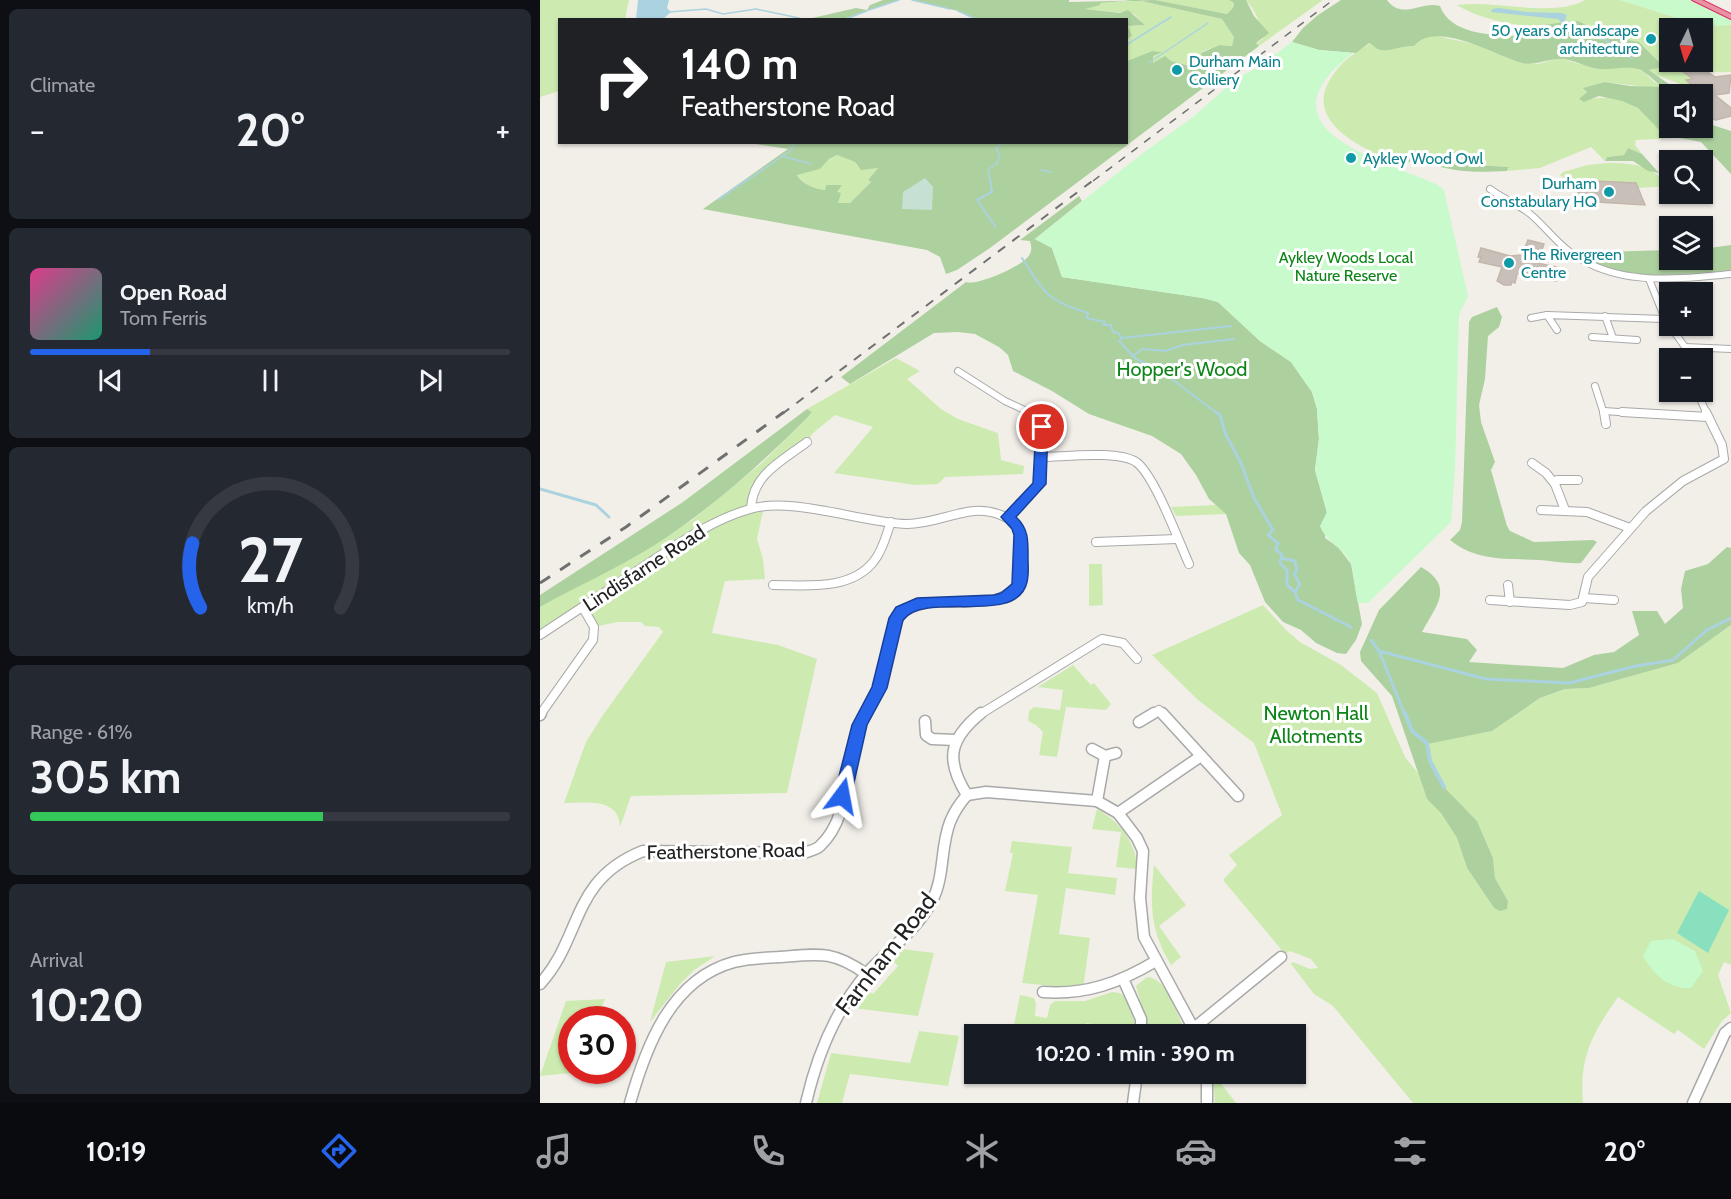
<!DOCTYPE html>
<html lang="en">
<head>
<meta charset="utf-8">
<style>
  body { margin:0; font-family:Cabin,sans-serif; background:#242831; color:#f1f3f6; height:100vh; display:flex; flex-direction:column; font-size:22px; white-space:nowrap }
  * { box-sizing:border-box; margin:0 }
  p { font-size:20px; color:#9ea1a6 }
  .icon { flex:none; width:33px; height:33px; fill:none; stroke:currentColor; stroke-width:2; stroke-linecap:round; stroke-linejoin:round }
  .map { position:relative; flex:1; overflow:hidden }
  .sheet { display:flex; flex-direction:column; gap:9px; padding:9px; background:#0d0f14; width:540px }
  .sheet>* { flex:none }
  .banner { position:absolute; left:18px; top:18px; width:570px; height:126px; border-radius:0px; box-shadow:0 2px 4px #0004; background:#202124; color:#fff; overflow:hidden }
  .needle { width:39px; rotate:185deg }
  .fabs { position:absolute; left:1119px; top:18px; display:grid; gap:12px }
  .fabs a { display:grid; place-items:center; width:54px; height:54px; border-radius:0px; background:#171b24; box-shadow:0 2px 4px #0004; font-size:30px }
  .speed { position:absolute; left:18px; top:1006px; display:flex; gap:12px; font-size:30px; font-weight:700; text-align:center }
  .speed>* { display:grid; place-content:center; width:78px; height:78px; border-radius:50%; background:#171b24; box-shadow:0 2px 4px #0004; line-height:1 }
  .speed .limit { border:9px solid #d22; background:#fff; color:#111 }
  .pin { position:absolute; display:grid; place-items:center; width:51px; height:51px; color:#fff; margin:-26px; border:3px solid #fff; border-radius:50%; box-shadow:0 2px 6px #0007 }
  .me { position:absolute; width:66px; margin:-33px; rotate:13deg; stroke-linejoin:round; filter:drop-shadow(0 0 4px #0008) }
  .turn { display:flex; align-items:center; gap:21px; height:126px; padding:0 24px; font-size:27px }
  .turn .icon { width:78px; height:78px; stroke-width:2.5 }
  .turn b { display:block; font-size:42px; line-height:51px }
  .big { font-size:45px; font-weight:700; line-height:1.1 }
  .sheet .tile { flex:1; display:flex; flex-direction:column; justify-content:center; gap:9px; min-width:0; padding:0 21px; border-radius:9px; background:#242831 }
  .sheet .dial { align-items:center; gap:0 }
  .dial svg { height:156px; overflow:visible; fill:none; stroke:#363941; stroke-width:7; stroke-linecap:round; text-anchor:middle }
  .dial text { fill:#f1f3f6; stroke:none }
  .song { display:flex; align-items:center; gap:18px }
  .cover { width:72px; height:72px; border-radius:9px; background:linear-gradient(135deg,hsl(330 70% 55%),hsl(160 70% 35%)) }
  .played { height:6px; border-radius:3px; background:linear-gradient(90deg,#2563eb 25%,#363941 25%) }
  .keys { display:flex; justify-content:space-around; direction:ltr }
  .heat { display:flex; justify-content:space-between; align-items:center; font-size:33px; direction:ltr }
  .charge { height:9px; border-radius:4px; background:linear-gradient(90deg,#34c759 61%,#363941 0) }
  .trip { position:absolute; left:424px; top:1024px; width:342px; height:60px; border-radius:0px; background:#171b24; box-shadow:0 2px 4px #0004; font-weight:700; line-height:60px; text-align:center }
  .menu { display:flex; height:96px; justify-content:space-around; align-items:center; background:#090b0e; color:#9ea1a6 }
  .menu .icon { width:42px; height:42px }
  .menu .on { color:#2563eb }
  .menu b { font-size:27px; color:#f1f3f6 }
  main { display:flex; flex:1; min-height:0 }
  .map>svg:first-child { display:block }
  .grass { fill:#cdebb0; fill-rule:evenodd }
  .forest { fill:#add19e; fill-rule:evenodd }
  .wetland { fill:#c6e0d4 }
  .park { fill:#c8facc }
  .pitch { fill:#88e0be }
  .water { fill:#aad3df }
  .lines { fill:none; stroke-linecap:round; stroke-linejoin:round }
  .stream-far3 { stroke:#aad3df; stroke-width:1.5 }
  .stream-far2 { stroke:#aad3df; stroke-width:2 }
  .stream-far1 { stroke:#aad3df; stroke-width:3 }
  .stream { stroke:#aad3df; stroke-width:4 }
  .building { fill:#c7bfb8; stroke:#c4b6ab; stroke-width:1.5 }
  .street-far2-casing { stroke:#a9a9a9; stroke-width:8 }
  .street-far1-casing { stroke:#a9a9a9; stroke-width:10 }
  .street-casing { stroke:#a9a9a9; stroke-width:13 }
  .highway-casing { stroke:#dc2a67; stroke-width:2 }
  .street-far2 { stroke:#fff; stroke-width:6 }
  .street-far1 { stroke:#fff; stroke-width:8 }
  .street { stroke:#fff; stroke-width:10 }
  .highway { fill:#e892a2; fill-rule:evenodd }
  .rail-far2 { stroke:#707070; stroke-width:1.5; stroke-dasharray:8 8; stroke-linecap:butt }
  .rail-far1 { stroke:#707070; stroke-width:2; stroke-dasharray:9 9; stroke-linecap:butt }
  .rail { stroke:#707070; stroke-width:3; stroke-dasharray:12 12; stroke-linecap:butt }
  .route { fill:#2563eb; stroke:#184099; stroke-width:1.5 }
  .culture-dot { fill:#0f9aa8; stroke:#fff; stroke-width:2 }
  .labels { text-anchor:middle; stroke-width:6; stroke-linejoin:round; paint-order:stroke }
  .far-culture-label { font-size:16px; fill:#0d838f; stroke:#fff; text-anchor:start }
  .far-park-label { font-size:16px; fill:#0c8416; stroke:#fff }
  .park-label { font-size:20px; fill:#0c8416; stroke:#fff }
  .street-label { font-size:20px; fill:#222; stroke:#fff }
  .near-street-label { font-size:24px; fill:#222; stroke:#fff }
</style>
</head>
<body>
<main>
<section class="sheet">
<div class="tile"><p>Climate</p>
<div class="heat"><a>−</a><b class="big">20°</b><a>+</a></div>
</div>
<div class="tile">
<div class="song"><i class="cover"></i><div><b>Open Road</b><p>Tom Ferris</p></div></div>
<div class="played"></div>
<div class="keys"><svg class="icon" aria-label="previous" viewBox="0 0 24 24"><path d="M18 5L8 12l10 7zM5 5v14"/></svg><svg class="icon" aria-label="pause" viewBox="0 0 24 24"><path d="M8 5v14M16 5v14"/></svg><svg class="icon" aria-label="next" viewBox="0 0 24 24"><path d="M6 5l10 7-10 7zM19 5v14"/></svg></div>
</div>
<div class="tile dial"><svg viewBox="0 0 100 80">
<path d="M14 69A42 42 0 1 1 86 69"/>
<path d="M14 69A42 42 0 0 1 10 36" stroke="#2563eb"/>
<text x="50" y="56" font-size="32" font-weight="700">27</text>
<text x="50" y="72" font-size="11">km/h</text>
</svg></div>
<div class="tile"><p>Range · 61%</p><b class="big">305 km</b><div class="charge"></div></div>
<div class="tile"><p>Arrival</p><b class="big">10:20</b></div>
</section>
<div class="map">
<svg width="1191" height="1103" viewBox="0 0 1191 1103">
  <rect width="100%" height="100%" fill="#f2efe9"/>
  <g class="grass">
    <path d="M 0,0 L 89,0 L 85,19 L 20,20 L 19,91 L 0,97 Z"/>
    <path d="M 597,0 L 682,19 L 694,37 L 692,46 L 679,45 L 661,52 L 664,61 L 659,68 L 631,61 L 613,63 L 613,56 L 621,52 L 612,51 L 587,61 L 587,39 L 592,36 L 588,26 L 605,25 L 594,14 L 543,9 L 560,5 L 560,3 Z"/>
    <path d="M 615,0 L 689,0 L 694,3 L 693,9 L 687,14 Z"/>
    <path d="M 706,0 L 783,0 L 719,46 L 716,44 L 723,39 C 721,24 716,11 706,0 Z"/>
    <path d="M 1045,0 L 1080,0 L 1163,26 L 1191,25 L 1191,72 C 1173,73 1161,69 1143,71 L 1154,80 L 1146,80 L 1156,88 L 1155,90 C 1142,83 1118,78 1109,70 L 1124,67 L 1099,42 L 1071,37 L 1038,21 L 1028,21 L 1039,27 L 1028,28 L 1024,22 C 995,32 942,21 917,5 C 955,0 1014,18 1045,0 ZM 1130,28 L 1162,28 L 1162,62 L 1130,62 Z"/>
    <path d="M 893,35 L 933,44 L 982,63 L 998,64 L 1019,58 L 1057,69 L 1090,67 L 1103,71 L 1113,81 L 1123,87 L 1116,88 L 1065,82 L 1044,88 L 1047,91 L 1044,101 C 1067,93 1091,100 1109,117 C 1118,126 1121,135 1133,138 L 1096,140 L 1095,145 L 1102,154 L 1088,148 L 1084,155 L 1067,157 L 1065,161 L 1051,147 L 1000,168 L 968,171 L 969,167 L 902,163 L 892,159 L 880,150 L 860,155 L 856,163 C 815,145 754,117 800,66 C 808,57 820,50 830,43 C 850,56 852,45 874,45 L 880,39 Z"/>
    <path d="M 297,155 L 315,162 L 318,167 L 338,168 L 328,180 L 331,182 L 310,203 L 298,203 L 296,192 L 301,186 L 286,185 L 285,190 C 275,189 262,184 257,174 L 280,169 L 289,159 Z"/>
    <path d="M 1067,163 C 1095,163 1110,165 1129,186 L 1098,188 L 1096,183 L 1035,180 L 1037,189 L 1025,189 L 1027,181 L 1020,175 L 1023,172 L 1048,165 Z"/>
    <path d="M 356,358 L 380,371 L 367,379 L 401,409 L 418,419 L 458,433 L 461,460 L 484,466 L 483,474 L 405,477 L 398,484 L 375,485 L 294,473 L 333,427 L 295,415 L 272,434 L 267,442 L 219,480 L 211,508 L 224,506 L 217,539 L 223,559 L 225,579 L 185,581 L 172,633 L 238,645 L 277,659 L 247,793 L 91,796 L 80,827 C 79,797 46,803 24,803 L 46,742 L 63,715 L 123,632 L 119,627 L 105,626 L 101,622 L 77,622 L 54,627 L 43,608 L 0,635 L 0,607 L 151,521 L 223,462 L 268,417 L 272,412 L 267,409 Z"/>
    <path d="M 676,505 L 686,514 L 636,516 L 631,507 Z"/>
    <path d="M 549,564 L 562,564 L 563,605 L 549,606 Z"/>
    <path d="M 723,605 L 746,630 L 760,642 L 801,665 L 837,693 L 865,757 L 878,773 L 887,799 L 901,812 L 917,838 L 927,868 L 954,908 L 968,901 L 955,878 L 953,858 L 937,821 L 904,787 L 890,761 L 887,743 L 952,731 L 1000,698 L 1025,689 L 1049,688 L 1138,663 L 1191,625 L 1191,965 L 1184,962 L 1178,975 L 1191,1013 L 1182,1021 L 1164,1049 L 1138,1030 L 1134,1034 L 1078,997 C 1052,1034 1039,1057 1043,1103 L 873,1103 L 793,1006 L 774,994 L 751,964 L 753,962 L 770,969 L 778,968 L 771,959 L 750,951 L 745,954 L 683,880 L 697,865 L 689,855 L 742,815 L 714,743 L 658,700 L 612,655 Z"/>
    <path d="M 533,665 L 551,685 L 554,683 L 571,704 L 566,710 L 526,707 L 517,757 L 499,755 L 503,732 L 496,725 L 488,721 L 489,711 L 494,707 L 520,710 L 523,690 L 498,687 Z"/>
    <path d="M 557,809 C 579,821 597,843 597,869 L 576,867 L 581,832 L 552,829 Z"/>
    <path d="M 472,841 L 532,847 L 528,873 L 577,878 L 575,895 L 526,888 L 519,934 L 550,938 L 543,989 L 482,983 L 498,895 L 465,891 L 473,853 L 470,853 Z"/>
    <path d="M 614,865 L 646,905 L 619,926 L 641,957 L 631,965 C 610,930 610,905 614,865 Z"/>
    <path d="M 362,949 L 394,953 L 378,1016 L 313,1008 L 326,989 L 333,994 L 358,966 L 351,959 Z"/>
    <path d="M 175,956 L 153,971 L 140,984 L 110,1022 L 126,962 Z"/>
    <path d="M 607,977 C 627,978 635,1010 643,1026 L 643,1032 L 608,1028 L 596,986 Z"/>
    <path d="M 572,992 C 591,992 593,1013 595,1029 L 546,1023 L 543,1035 L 472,1035 L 480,995 L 494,998 L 496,1004 L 495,1016 L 507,1018 L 510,1005 L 515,1001 L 545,1001 Z"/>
    <path d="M 65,999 L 56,1020 L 32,1020 L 32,1073 L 0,1076 L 26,1001 Z"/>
    <path d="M 379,1031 L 419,1036 L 408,1086 L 310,1074 L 302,1103 L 277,1103 L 291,1053 L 370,1063 Z"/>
    <path d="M 673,1074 L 686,1074 L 679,1081 L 696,1103 L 675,1103 Z"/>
  </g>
  <g class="forest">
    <path d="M 343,0 L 359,0 L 303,19 L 268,19 L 316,8 L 327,10 L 330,5 Z"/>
    <path d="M 372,0 L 529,0 L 529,2 L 615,0 L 687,14 L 693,8 L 694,3 L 689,0 L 706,0 L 714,16 L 729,33 L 716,43 L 719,46 L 450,248 L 417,270 L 406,274 L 400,257 L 387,250 L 163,209 L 248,149 L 209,143 L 586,142 L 587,61 L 612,51 L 622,52 L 613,56 L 613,63 L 625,56 L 631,61 L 658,68 L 664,61 L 661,53 L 679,45 L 692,46 L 694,37 L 682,19 L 597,0 L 560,3 L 560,5 L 545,9 L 580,13 L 588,10 L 605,25 L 588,26 L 592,36 L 587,39 L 586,20 L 438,19 L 418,11 ZM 297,155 L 315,162 L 321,170 L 338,168 L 328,180 L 331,182 L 310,203 L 298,203 L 301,193 L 297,192 L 302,185 L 286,185 L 285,190 C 275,189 262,184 257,175 L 280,169 L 289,159 Z"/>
    <path d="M 801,0 L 847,0 C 862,21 882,0 900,6 C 910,34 950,35 977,36 L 981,31 L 989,31 L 992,27 L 1024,22 L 1038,26 L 1027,21 L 1038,21 L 1071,37 L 1099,42 L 1124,67 L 1109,70 L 1143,94 L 1130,94 L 1130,128 L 1162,128 L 1163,122 L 1191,131 L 1191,174 L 1161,142 L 1124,135 L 1098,108 L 1082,101 L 1059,96 L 1044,102 L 1039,99 L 1047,92 L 1043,88 L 1065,82 L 1090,86 L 1122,87 C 1116,82 1108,74 1101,70 C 1087,65 1073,70 1059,69 C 1046,68 1033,58 1019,59 C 1007,59 995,66 982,63 C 956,56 896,19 874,46 C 863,45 848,52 841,50 C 835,49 834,45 829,43 L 816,53 L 779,50 L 752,42 L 763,28 L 778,15 Z"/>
    <path d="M 1088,148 L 1102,154 L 1119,173 L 1108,171 L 1093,161 L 1065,161 L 1067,157 L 1084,155 Z"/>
    <path d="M 880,150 L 892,159 L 902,163 L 969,167 L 967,171 C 933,173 915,172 882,162 C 874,160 867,164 859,159 L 860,155 Z"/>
    <path d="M 539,196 L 542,201 L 495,239 L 512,248 L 522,277 L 663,298 L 678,302 L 720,341 L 751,362 L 772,392 L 777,409 L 779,439 L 775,470 L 787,513 L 785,538 L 798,547 L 811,564 L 822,624 L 816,640 L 806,654 L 797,653 L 776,643 L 761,630 L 743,622 L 725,602 L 710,565 L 699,553 L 686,514 L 669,499 L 656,475 L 641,454 L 612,436 L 549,414 L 512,391 L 473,371 L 468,355 L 459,347 L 435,334 L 418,332 L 394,333 L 310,384 L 301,377 L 426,282 C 437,286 479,267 487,258 C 492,253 492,248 490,241 L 480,240 Z"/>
    <path d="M 1191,245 L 1191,274 L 1091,278 L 1030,253 L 1129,250 L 1130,260 L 1162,260 L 1163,249 Z"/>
    <path d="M 957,307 L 962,317 L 959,327 L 948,336 L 945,379 L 939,405 L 941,422 L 955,462 L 951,470 L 967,526 L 970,531 L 994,542 L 1053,540 L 1057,542 L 1041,563 C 1026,564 1013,561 999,560 C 966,558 937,562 910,540 L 920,530 L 922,522 L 929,322 L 932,317 Z"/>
    <path d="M 267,409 L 272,412 L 268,417 C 220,465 171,509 113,546 C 77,569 37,586 0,607 L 0,595 L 143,502 Z"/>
    <path d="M 1187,547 L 1191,548 L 1191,625 L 1138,663 L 1049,688 L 1025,689 L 1000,698 L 952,731 L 887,744 L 890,761 L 904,787 L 937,821 L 953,858 L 955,878 L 968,901 L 967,909 L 960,911 L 954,908 L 927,868 L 917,838 L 901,813 L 887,799 L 852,696 L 821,661 L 820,652 L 839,610 L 881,567 C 916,587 895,607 882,632 L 927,639 L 937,650 L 929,662 L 1023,668 L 1054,655 L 1074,652 L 1099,635 L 1092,611 L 1117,611 L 1125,624 L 1143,608 L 1141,589 L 1145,571 L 1168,564 Z"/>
  </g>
  <path class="wetland" d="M 385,178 L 393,187 L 392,210 L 362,209 L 363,192 Z"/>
  <g class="park">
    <path d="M 1080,0 L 1149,0 L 1191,20 L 1191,25 L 1163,26 Z"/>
    <path d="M 752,42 L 779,50 L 813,53 C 715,128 836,158 896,184 L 904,190 L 928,296 L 919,315 L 915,469 L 911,522 L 828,603 L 818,603 C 815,593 814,573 811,564 C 804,547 787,544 780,526 L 787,512 L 775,470 L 779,439 L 777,409 L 772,392 L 751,362 L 720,341 L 678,302 L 663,298 L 522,277 L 512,248 L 495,239 L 599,156 L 653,117 L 696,79 L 718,67 Z"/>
    <path d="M 1133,939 L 1155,951 L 1163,971 L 1151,988 C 1128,989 1113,974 1103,956 L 1111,941 Z"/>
  </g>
  <path class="pitch" d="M 1159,891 L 1189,910 L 1168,953 L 1137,933 Z"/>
  <g class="water">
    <path d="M 98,0 L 129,0 L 127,8 L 131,12 L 123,19 L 96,19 Z"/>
    <path d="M 959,8 L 986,12 L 1022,13 L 1027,15 L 1025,20 L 1039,27 L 1028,28 L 1018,19 L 951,12 L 952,9 Z"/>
  </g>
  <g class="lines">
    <g class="stream-far3">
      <path d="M 372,0 L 410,9"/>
      <path d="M 329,10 L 359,0"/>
      <path d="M 418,11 L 438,20"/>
      <path d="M 129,12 L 166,9 L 183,14 L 216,9 L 259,18"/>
      <path d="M 264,19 L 276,20"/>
      <path d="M 303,20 L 327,11"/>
      <path d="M 1033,27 L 1069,42 L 1092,59"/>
      <path d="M 586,45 L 631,17"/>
      <path d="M 610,62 L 668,23"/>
      <path d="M 242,156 L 271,164"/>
      <path d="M 501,170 L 511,172"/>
      <path d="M 206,181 L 250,151 L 255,142"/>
      <path d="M 450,181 L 448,170 L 457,163 L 460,156 L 456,148 L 464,142"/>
    </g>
    <g class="stream-far2">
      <path d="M 450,179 L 452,192 L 437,200 L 456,227"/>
      <path d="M 179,199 L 208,179"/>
      <path d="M 482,258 C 504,292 507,301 548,313 L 547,318 L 565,322 L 563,325 L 571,325 L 573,332 L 578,333 L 582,338 L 579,341 L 596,359 L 610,365 L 613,370 L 629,372 L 633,380 L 678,414"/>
      <path d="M 582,338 L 691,326"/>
      <path d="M 592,356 L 603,349 L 625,351 L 643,345 L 694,339"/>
    </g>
    <g class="stream-far1">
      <path d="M 676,412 L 680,415 L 685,433 L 701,463 L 714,498 L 733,530 L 728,535 L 738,543 L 736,550 L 742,554 L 740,563 L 747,570 L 747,585 L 755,592 L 758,600 L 811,627"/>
      <path d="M 0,489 L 56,505 L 69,517"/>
      <path d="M 741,558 L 755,561 L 757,571 L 754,574 L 760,584 L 755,592"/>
      <path d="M 831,640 L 839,651 L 946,679 L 1029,683 L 1096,666 L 1133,660 L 1167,630 L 1191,618"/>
      <path d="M 839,651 L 865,715"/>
    </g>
    <path class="stream" d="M 865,713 L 872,731 L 887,743 L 890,761 L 904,787"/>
  </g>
  <g class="building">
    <path d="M 1162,68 L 1175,77 L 1191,75 L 1189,93 L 1175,95 L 1191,108 L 1191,116 L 1176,120 L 1165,117 L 1168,112 L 1162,108 L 1162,88 L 1156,88 L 1146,80 L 1153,79 L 1142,71 Z"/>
    <path d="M 1034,180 L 1096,183 L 1105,205 L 1041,201 Z"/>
    <path d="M 988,240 L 1004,244 L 997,263 L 1016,267 L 1015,268 L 1020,270 L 1016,281 L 984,272 L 977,274 L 975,283 L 972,282 L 971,285 L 964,285 L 957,281 L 962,267 L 939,262 L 941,257 L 938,257 L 941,248 L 970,256 L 982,255 Z"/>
  </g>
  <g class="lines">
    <defs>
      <g id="street-far2">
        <path d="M 950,189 C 962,198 977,204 989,213 C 1004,225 1015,241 1030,252 C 1077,287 1136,279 1191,274"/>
        <path d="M 1109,279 L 1123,314 L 1130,325"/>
        <path d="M 1065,316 L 1073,338"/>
        <path d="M 991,318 L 1007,315"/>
        <path d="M 1130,326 L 1145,347 L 1147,358"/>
        <path d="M 1017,330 L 1007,315 L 1124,319"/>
        <path d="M 1052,337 L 1097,340"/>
        <path d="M 1145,347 L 1191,349"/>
        <path d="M 418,371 L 465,401 L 493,414"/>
        <path d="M 1055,386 L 1064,414"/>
        <path d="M 1157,392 L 1167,414"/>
        <path d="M 1064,411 L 1108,414"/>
      </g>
      <g id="street-far1">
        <path d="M 1064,412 L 1066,424"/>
        <path d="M 1082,412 L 1168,417"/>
        <path d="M 500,457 C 523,457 577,450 596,462 C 614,474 639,542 649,564"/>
        <path d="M 992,463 L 1006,473 L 1015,484"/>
        <path d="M 211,508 C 213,474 242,461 267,442"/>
        <path d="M 1001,510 L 1047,512 L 1090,528"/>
        <path d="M 1025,510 L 1015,484 L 1017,480 L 1038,480"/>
        <path d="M 467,517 L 499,484 L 501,420 L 489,412"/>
        <path d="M 556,542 L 637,539"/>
        <path d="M 233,585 C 266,585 311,591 334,561 C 343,550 346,535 351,522"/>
        <path d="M 968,585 L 970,602"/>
        <path d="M 1044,598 L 1074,600"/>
        <path d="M 950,600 L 1030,605 L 1042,602 L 1048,577 L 1106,511 L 1143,481 L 1184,459 L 1182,445 L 1166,412"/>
        <path d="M 0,635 C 35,612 71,588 106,565 C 139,543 172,520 210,509 C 251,496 323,523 367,524 C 391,524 412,513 434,511 C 450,510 476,516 479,533 C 499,616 434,601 377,603 C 349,617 352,645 344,672 C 340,687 331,700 324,715"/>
        <path d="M 0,715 L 53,640 L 54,627 L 43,608"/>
        <path d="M 439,715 L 562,639 L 583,643 L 597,659"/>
        <path d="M 611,715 L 619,710 L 623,715"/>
      </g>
      <g id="street">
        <path d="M 622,713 L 698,796"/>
        <path d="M 0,715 L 1,713"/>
        <path d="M 385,721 L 386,735 L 392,739 L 415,740"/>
        <path d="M 599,722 L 614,713"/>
        <path d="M 552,749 L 565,756 L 576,753"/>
        <path d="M 427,795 L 446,792 L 557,801 L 578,813 L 597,838 L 603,851 L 600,898 L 604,937 L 657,1035"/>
        <path d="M 427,795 C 405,760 409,739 441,713"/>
        <path d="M 557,801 L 565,756"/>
        <path d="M 578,813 L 661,756"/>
        <path d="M 584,981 L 601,1019 L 601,1035"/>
        <path d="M 0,984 C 43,937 30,880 103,851 L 263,853 C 269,851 276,850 280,846 C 313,816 306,752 325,713"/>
        <path d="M 503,992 C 546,995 579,983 616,961"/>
        <path d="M 654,1028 L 741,957"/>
        <path d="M 667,1074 L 667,1103"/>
        <path d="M 90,1103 C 106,1046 131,979 194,962 C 209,958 224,958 240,957 C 278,954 293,950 326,974"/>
        <path d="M 266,1103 C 277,1055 295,1010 328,972 C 349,949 377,930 392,901 C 405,876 400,848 410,822 C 414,812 420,803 427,795"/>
        <path d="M 593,1103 L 597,1074"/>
        <path d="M 1153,1103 L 1185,1033 L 1191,1028"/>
      </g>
      <path id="highway" d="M 1152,0 L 1162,0 L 1191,14 L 1191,19 Z"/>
    </defs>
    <use href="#street-far2" class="street-far2-casing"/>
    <use href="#street-far1" class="street-far1-casing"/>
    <use href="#street" class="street-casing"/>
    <use href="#highway" class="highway-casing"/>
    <use href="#street-far2" class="street-far2"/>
    <use href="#street-far1" class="street-far1"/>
    <use href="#street" class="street"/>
    <use href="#highway" class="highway"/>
    <path class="rail-far2" d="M 553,181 L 793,0"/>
    <path class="rail-far1" d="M 242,414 L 555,179"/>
    <path class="rail" d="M 0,583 L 86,527 L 244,412"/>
  </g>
  <path class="route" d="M 502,423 L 508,427 L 506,484 L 476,517 C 489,529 488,541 488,559 C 488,566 489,574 487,582 C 477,627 385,590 363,620 L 347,688 L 327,725 L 311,796 L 308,801 L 302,804 L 297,801 L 294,796 L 312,725 L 332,687 L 349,618 L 356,607 L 377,598 L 454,595 L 461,593 L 472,584 L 474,535 L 472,529 L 461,517 L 493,483 L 496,427 Z"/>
  <g class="culture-dot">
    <circle cx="1111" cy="39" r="6"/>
    <circle cx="637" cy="70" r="6"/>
    <circle cx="811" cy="158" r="6"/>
    <circle cx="1069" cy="192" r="6"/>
    <circle cx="969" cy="263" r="6"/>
  </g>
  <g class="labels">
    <g class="far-culture-label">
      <text x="1099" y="36" text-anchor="end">50 years of landscape<tspan x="1099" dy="18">architecture</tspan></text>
      <text x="649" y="67">Durham Main<tspan x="649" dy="18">Colliery</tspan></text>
      <text x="823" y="164">Aykley Wood Owl</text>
      <text x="1057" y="189" text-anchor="end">Durham<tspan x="1057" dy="18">Constabulary HQ</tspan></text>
      <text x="981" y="260">The Rivergreen<tspan x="981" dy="18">Centre</tspan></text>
    </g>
    <g class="far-park-label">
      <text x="806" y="263">Aykley Woods Local<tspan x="806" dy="18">Nature Reserve</tspan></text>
    </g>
    <g class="park-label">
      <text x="642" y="376">Hopper's Wood</text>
      <text x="776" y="720">Newton Hall<tspan x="776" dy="23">Allotments</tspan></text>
    </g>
    <g class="street-label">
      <text transform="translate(104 568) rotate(-33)" y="7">Lindisfarne Road</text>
      <text transform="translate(186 851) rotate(-1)" y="7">Featherstone Road</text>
    </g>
    <g class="near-street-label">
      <text transform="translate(346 954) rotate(-52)" y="8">Farnham Road</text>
    </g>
  </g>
</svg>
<div class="fabs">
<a><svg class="needle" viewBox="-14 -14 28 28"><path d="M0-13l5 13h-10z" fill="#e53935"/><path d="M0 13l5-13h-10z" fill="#9ea1a6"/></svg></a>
<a><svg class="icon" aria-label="sound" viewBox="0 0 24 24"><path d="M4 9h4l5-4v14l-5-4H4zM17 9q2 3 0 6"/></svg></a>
<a><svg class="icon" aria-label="search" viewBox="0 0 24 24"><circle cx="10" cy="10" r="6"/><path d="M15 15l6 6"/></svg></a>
<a><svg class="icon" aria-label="layers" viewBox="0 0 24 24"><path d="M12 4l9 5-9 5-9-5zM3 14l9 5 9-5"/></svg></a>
<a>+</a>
<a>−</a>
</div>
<div class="speed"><div class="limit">30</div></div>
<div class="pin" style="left:502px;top:427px;background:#d93025"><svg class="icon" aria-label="arrive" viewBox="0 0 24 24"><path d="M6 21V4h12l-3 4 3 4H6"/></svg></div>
<svg class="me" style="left:302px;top:796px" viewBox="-20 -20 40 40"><path d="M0-17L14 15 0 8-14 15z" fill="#2563eb" stroke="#fff" stroke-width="4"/></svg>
<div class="trip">10:20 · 1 min · 390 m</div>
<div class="banner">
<div class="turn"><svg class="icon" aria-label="right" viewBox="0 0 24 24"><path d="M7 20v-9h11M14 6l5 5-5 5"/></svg><div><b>140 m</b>Featherstone Road</div></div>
</div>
</div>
</main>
<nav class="menu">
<b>10:19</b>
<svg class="icon on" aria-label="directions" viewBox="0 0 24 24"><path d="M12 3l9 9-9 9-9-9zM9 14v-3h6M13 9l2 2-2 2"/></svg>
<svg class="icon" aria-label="music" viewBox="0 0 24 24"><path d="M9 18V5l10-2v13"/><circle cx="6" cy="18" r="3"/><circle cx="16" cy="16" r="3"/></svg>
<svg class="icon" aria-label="phone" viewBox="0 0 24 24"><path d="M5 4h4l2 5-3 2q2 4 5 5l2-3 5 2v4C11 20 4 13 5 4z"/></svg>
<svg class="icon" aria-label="climate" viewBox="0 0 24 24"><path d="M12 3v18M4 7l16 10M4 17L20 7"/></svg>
<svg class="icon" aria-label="car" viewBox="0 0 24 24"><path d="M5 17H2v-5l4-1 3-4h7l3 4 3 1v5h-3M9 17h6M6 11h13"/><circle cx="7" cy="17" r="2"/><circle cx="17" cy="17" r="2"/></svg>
<svg class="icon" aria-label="filters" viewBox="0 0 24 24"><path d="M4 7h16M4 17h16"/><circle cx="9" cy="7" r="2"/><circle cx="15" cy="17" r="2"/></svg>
<b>20°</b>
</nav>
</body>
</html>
